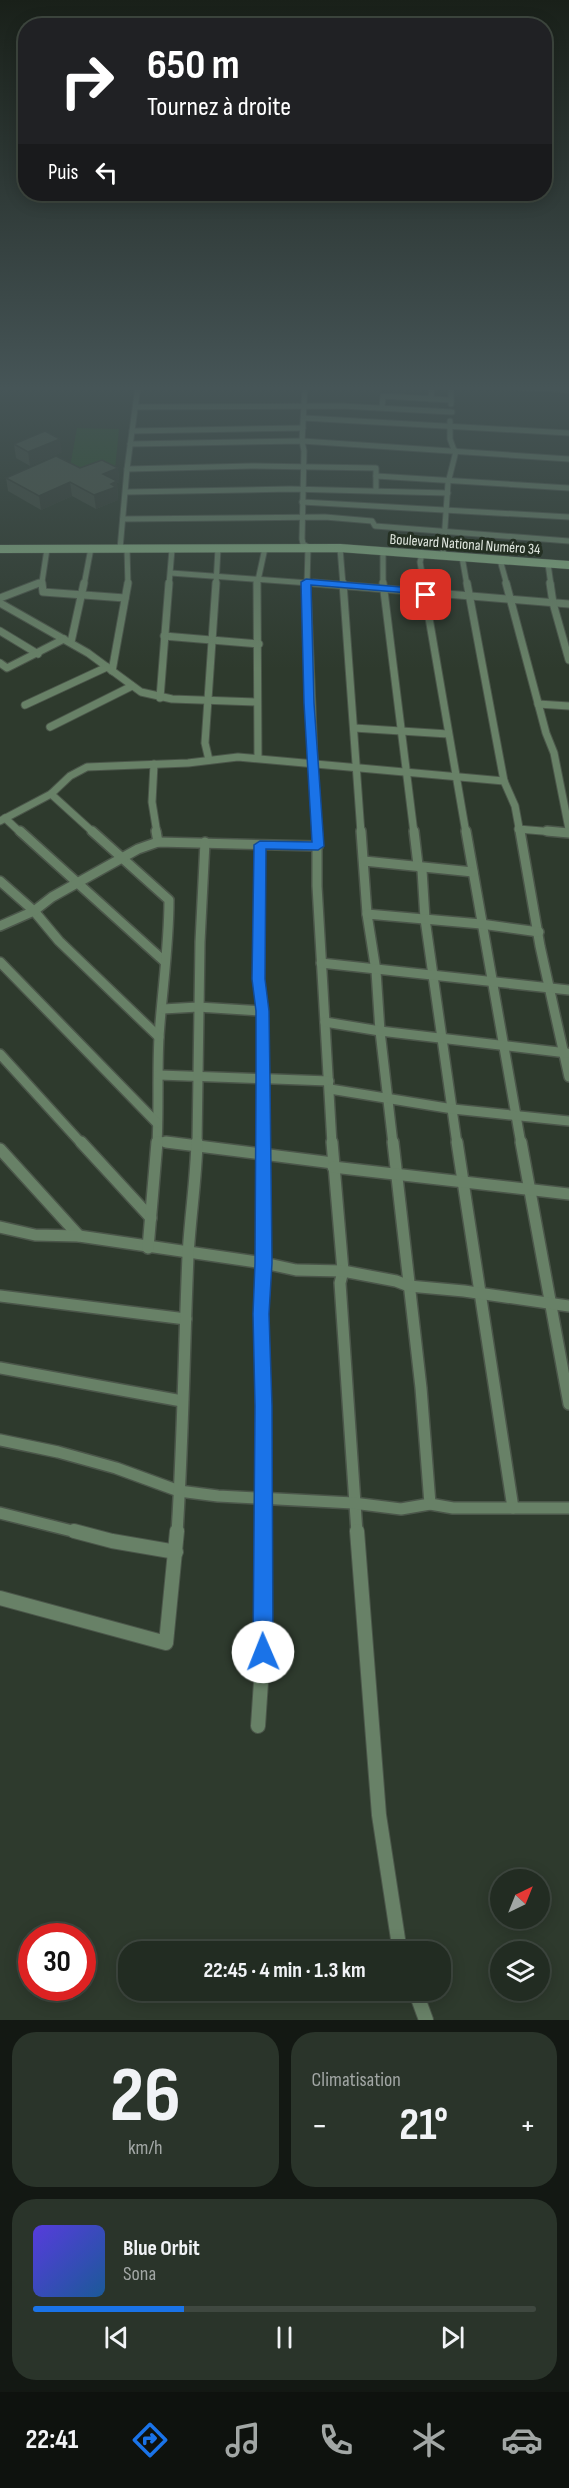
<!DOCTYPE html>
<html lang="fr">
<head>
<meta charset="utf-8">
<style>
  body { margin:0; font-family:"Sofia Sans Condensed",sans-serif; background:#2a342a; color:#f1f3f6; height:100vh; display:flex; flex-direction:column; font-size:22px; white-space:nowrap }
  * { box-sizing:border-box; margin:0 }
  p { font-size:20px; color:#a2a7a5 }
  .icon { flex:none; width:33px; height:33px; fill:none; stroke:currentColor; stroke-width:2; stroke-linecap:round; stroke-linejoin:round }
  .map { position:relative; height:2020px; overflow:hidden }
  .panel { display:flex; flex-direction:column; gap:12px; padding:12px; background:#131813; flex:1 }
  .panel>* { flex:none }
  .hud { position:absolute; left:18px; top:18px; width:534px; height:183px; border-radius:24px; box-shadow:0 3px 15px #0003,0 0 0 2px #3f4840; background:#202124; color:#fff; overflow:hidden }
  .needle { width:39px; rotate:43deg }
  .tools { position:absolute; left:490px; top:1869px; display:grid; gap:12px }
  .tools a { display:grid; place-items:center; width:60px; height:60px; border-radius:50%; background:#222c22; box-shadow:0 3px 15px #0003,0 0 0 2px #3f4840; font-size:30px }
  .speed { position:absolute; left:18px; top:1923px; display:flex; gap:12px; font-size:30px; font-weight:700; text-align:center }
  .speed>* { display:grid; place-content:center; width:78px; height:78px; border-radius:50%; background:#222c22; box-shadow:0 3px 15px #0003,0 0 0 2px #3f4840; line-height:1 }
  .speed .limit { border:9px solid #d22; background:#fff; color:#111 }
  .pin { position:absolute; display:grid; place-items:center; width:51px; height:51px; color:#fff; margin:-26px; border-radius:12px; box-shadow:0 3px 9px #0006 }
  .me { position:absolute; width:66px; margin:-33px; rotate:359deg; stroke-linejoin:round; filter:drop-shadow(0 0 4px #0008) }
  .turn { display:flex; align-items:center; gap:21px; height:126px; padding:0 30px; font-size:27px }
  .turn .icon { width:78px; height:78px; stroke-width:2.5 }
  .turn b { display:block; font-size:42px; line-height:51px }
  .then { display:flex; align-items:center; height:57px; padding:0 30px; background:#0003; gap:12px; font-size:22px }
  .big { font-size:45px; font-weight:700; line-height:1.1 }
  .panel .widget { flex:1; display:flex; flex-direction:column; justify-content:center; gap:9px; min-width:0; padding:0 21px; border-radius:24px; background:#2a342a }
  .panel .dial { align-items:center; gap:0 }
  .dial b { font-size:78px; line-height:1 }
  .song { display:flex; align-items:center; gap:18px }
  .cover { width:72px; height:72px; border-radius:9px; background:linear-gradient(135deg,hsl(250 70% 55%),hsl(210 70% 35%)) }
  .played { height:6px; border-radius:3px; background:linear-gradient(90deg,#1a73e8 30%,#3f4840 30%) }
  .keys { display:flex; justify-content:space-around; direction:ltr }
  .heat { display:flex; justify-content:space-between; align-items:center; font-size:33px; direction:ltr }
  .panel .tiles { flex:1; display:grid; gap:12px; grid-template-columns:1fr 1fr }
  .widget:last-child { grid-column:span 2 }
  .trip { position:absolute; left:118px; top:1941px; width:333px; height:60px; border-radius:24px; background:#222c22; box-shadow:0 3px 15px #0003,0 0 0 2px #3f4840; font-weight:700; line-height:60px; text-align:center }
  .tabs { display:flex; height:96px; justify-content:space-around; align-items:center; background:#0e120e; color:#a2a7a5 }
  .tabs .icon { width:42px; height:42px }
  .tabs .current { color:#1a73e8 }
  .tabs b { font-size:27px; color:#f1f3f6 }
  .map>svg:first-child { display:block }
  .green { fill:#295028 }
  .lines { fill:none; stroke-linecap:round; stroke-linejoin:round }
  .minor-far4-casing { stroke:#4b564a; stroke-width:7 }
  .minor-far3-casing { stroke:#4b564a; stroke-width:9 }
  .minor-far2-casing { stroke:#4b564a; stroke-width:12 }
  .minor-far1-casing { stroke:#4b564a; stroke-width:14 }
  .minor-casing { stroke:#4b564a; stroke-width:16 }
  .secondary-casing { stroke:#4b564a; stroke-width:9 }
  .minor-far4 { stroke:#688167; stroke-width:5 }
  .minor-far3 { stroke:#688167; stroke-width:7 }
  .minor-far2 { stroke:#688167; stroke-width:9 }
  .minor-far1 { stroke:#688167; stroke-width:11 }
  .minor { stroke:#688167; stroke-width:14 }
  .secondary { stroke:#83ab81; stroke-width:8 }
  .wall { fill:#3f4a3e }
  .shaded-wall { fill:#333c32 }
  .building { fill:#495648; stroke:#333c32; stroke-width:1.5 }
  .route { fill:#1a73e8; stroke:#114b97; stroke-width:1.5 }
  .labels { text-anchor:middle; stroke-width:6; stroke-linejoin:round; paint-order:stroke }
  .far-street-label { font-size:15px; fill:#e2e9e1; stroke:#243023 }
</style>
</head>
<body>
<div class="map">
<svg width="569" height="2020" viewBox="0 0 569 2020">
  <rect width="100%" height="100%" fill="#2e3a2d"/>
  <path class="green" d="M 77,428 L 119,429 L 115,469 L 70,467 Z"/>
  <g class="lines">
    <defs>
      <g id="minor-far4">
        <path d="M 138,386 L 152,386"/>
        <path d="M 305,386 L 302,441 L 304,451 L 302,539 L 303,544 L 308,547 L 307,585"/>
        <path d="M 451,386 L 451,404"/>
        <path d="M 493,386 L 569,390"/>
        <path d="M 431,399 L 432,386"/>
        <path d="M 136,407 L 342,406 L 452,412"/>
        <path d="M 382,407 L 383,396 L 451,400"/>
        <path d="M 304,418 L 569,433"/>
        <path d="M 450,421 L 450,439 L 454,450"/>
        <path d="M 132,431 L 303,428"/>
        <path d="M 130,444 L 302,441 L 569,459"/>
        <path d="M 127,469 L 252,466 L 376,468 L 376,490"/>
        <path d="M 376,476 L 569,488"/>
        <path d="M 127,492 L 290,489 L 448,493"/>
        <path d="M 302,502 L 569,517"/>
        <path d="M 123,519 L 325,517 L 372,521 L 375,526 L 569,541"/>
        <path d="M 340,548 L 343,585"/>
        <path d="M 120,549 L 127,469 L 138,386"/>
        <path d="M 127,549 L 128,585"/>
        <path d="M 383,551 L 383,585"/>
        <path d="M 422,554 L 420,562 L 424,585"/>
        <path d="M 443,556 L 448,483 L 456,451"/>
        <path d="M 462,557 L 467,585"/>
        <path d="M 500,560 L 507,585"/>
        <path d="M 548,564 L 551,585"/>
        <path d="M 171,573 L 336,585"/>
        <path d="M 42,582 L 42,585"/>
        <path d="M 35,585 L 42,582 L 47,549"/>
        <path d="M 84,585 L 91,548"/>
        <path d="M 169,585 L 172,549"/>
        <path d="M 216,585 L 218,548"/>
        <path d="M 257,585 L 265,548"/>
      </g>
      <g id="minor-far3">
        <path d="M 42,583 L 43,592 L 125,598"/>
        <path d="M 257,583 L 258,758"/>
        <path d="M 307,583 L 317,833"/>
        <path d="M 314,583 L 569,604"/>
        <path d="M 343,583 L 361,833"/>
        <path d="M 383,583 L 414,833"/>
        <path d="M 423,583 L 466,833"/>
        <path d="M 467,583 L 504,781 L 515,806 L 520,833"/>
        <path d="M 506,583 L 546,733 L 554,753 L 569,829"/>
        <path d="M 550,583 L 553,603 L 569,660"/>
        <path d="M 0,598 L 39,583"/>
        <path d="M 0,603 L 88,653 L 141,692 L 172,699 L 257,702"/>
        <path d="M 0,631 L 38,654"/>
        <path d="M 164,636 L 259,644"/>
        <path d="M 71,642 L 84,583"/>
        <path d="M 0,663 L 7,668 L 64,639"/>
        <path d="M 112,671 L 128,583"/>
        <path d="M 160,698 L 169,583"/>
        <path d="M 538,704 L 569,706"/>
        <path d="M 25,705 L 107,667"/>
        <path d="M 50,727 L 132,686"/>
        <path d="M 354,728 L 448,734"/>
        <path d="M 209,760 L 205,743 L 216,583"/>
        <path d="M 154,764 L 152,802 L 157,833"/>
        <path d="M 51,794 L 94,833"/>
        <path d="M 5,818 L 21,833"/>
        <path d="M 0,821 L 51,794 L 70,776 L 87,767 L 188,763 L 238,757 L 504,781"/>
        <path d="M 518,829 L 566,833"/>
      </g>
      <g id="minor-far2">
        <path d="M 20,831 L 164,961"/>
        <path d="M 92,831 L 169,900 C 169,946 162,991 159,1037 C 157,1073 159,1108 157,1144"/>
        <path d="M 156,831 L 158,842"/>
        <path d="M 317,831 L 317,886 L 332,1144"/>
        <path d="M 361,831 L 367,914 L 376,971 L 380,1031 L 393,1144"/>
        <path d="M 414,831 L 418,865 L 422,870 L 425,919 L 457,1144"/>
        <path d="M 466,831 L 521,1144"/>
        <path d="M 520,831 L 540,946 L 569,1077"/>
        <path d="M 547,831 L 569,833"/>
        <path d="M 260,845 L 258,979 L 262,1011 L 263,1144"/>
        <path d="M 364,861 L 473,872"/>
        <path d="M 0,881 L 34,911 L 59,941 L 159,1037"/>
        <path d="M 367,914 L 481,924 L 539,932"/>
        <path d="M 0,926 L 34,911 L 52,897 L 138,849 L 158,842 L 318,846"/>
        <path d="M 0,962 L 157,1123"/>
        <path d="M 321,963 L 569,990"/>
        <path d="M 163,1009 L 198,1007 L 262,1011"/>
        <path d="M 325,1022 L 380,1031 L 567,1053"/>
        <path d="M 0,1054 L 82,1144"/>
        <path d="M 159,1075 L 329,1081"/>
        <path d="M 330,1089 L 453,1109 L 569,1121"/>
        <path d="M 157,1141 L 178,1144"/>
        <path d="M 197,1144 L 200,942 L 205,842"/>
      </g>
      <g id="minor-far1">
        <path d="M 81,1142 L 151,1218"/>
        <path d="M 166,1142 L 333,1163"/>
        <path d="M 332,1142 L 343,1271 L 340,1283 L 357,1533"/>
        <path d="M 393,1142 L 421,1388 L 430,1504"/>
        <path d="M 457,1142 L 513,1508"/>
        <path d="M 521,1142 L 569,1404"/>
        <path d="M 0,1149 L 79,1236"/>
        <path d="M 333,1167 L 569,1194"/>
        <path d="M 0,1227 L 35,1235 L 79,1236 L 264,1263 L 296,1270 L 343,1271 L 396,1281 L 409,1286 L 464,1291 L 569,1306"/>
        <path d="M 148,1248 L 157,1142"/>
        <path d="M 0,1296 L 186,1319"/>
        <path d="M 0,1368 L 182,1401"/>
        <path d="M 0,1440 L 58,1452 L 116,1468 L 179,1491 L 218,1496 L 353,1503 L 401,1509 L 430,1504 L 453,1508 L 569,1508"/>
        <path d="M 0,1513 L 80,1533"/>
        <path d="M 177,1533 C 183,1441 184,1348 188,1256 C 190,1218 196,1180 197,1142"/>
        <path d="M 263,1533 L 261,1314 L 264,1263 L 263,1142"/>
      </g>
      <g id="minor">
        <path d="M 74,1531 L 112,1541 L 176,1552"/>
        <path d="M 357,1531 L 379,1815 L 400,1952"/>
        <path d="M 0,1598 L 166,1643 L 177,1531"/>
        <path d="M 258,1726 L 263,1652 L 263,1531"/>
        <path d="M 415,1990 L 426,2020"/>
      </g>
      <path id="secondary" d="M 0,549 L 340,548 L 569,565"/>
    </defs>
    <use href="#minor-far4" class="minor-far4-casing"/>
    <use href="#minor-far3" class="minor-far3-casing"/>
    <use href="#minor-far2" class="minor-far2-casing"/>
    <use href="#minor-far1" class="minor-far1-casing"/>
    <use href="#minor" class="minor-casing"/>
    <use href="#secondary" class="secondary-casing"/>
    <use href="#minor-far4" class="minor-far4"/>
    <use href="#minor-far3" class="minor-far3"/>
    <use href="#minor-far2" class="minor-far2"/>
    <use href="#minor-far1" class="minor-far1"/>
    <use href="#minor" class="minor"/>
    <use href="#secondary" class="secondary"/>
  </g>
  <g class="wall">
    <path d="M 14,444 L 62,452 L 30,466 L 16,458 Z"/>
    <path d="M 80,468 L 118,468 L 119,482 L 117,483 L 118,500 L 96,509 L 72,496 L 41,510 L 8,491 L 6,478 Z"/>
  </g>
  <g class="shaded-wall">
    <path d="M 60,439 L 62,452 L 30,466 L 28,452 Z"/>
    <path d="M 118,468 L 119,482 L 117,483 L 118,500 L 96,509 L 94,495 L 103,474 Z"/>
    <path d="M 70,482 L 72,496 L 41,510 L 39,496 Z"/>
  </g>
  <g class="building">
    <path d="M 45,431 L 60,439 L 28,452 L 14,444 Z"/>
    <path d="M 56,456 L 80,468 L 102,460 L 118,468 L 103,474 L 117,481 L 111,484 L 116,487 L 94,495 L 70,482 L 39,496 L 6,478 Z"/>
  </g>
  <linearGradient id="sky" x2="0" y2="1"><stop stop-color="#192019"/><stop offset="0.58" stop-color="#465557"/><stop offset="1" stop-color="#465557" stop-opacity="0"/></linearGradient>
  <rect width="569" height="669" fill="url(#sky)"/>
  <path class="route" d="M 306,579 L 425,589 L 431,595 L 426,598 L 421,594 L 311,585 L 314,703 L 324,846 L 318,850 L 266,849 L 265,979 L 269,1011 L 270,1080 L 272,1263 L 269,1314 L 272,1406 L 273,1652 L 270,1659 L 263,1662 L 256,1659 L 253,1652 L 255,1406 L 253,1314 L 255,1263 L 256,1080 L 256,1011 L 252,979 L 254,845 L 260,841 L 312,842 L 304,703 L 301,582 Z"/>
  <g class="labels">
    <g class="far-street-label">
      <text transform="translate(465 544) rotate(4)" y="5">Boulevard National Numéro 34</text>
    </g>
  </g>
</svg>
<div class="tools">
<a><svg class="needle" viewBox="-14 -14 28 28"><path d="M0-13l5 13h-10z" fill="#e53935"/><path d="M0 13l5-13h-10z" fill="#a2a7a5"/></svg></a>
<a><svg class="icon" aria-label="layers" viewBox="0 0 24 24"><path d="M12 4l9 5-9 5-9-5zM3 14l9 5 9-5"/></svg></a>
</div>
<div class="speed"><div class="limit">30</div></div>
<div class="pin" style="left:426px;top:595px;background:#d93025"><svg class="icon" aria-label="arrive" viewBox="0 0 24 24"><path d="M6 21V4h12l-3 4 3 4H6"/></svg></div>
<svg class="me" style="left:263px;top:1652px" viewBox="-20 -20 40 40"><circle r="19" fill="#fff"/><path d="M0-13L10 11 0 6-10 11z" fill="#1a73e8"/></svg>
<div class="trip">22:45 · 4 min · 1.3 km</div>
<div class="hud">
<div class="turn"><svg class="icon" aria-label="right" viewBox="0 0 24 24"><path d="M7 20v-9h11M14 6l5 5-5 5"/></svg><div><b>650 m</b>Tournez à droite</div></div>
<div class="then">Puis<svg class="icon" aria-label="left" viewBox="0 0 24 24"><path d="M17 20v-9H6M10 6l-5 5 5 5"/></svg></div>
</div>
</div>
<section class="panel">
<div class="tiles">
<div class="widget dial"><b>26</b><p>km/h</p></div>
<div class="widget"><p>Climatisation</p>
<div class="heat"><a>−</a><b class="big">21°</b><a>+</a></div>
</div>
<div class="widget">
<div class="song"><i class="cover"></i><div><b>Blue Orbit</b><p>Sona</p></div></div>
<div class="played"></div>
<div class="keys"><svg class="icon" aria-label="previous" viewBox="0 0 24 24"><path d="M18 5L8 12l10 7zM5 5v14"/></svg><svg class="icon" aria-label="pause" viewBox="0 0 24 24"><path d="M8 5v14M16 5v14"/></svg><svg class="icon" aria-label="next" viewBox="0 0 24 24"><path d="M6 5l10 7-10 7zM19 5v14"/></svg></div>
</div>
</div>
</section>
<nav class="tabs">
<b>22:41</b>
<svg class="icon current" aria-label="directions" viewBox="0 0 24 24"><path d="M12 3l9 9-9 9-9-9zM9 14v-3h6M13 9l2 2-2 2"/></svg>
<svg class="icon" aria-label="music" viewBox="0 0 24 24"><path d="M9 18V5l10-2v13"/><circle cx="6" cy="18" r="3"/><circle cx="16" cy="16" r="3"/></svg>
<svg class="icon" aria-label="phone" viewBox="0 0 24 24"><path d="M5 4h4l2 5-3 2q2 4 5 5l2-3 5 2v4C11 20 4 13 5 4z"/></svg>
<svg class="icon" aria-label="climate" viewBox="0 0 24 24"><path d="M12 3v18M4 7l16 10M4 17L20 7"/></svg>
<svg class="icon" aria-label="car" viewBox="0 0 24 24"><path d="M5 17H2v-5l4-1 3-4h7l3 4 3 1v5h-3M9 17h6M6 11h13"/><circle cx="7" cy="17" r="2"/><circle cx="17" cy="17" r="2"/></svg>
</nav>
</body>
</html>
